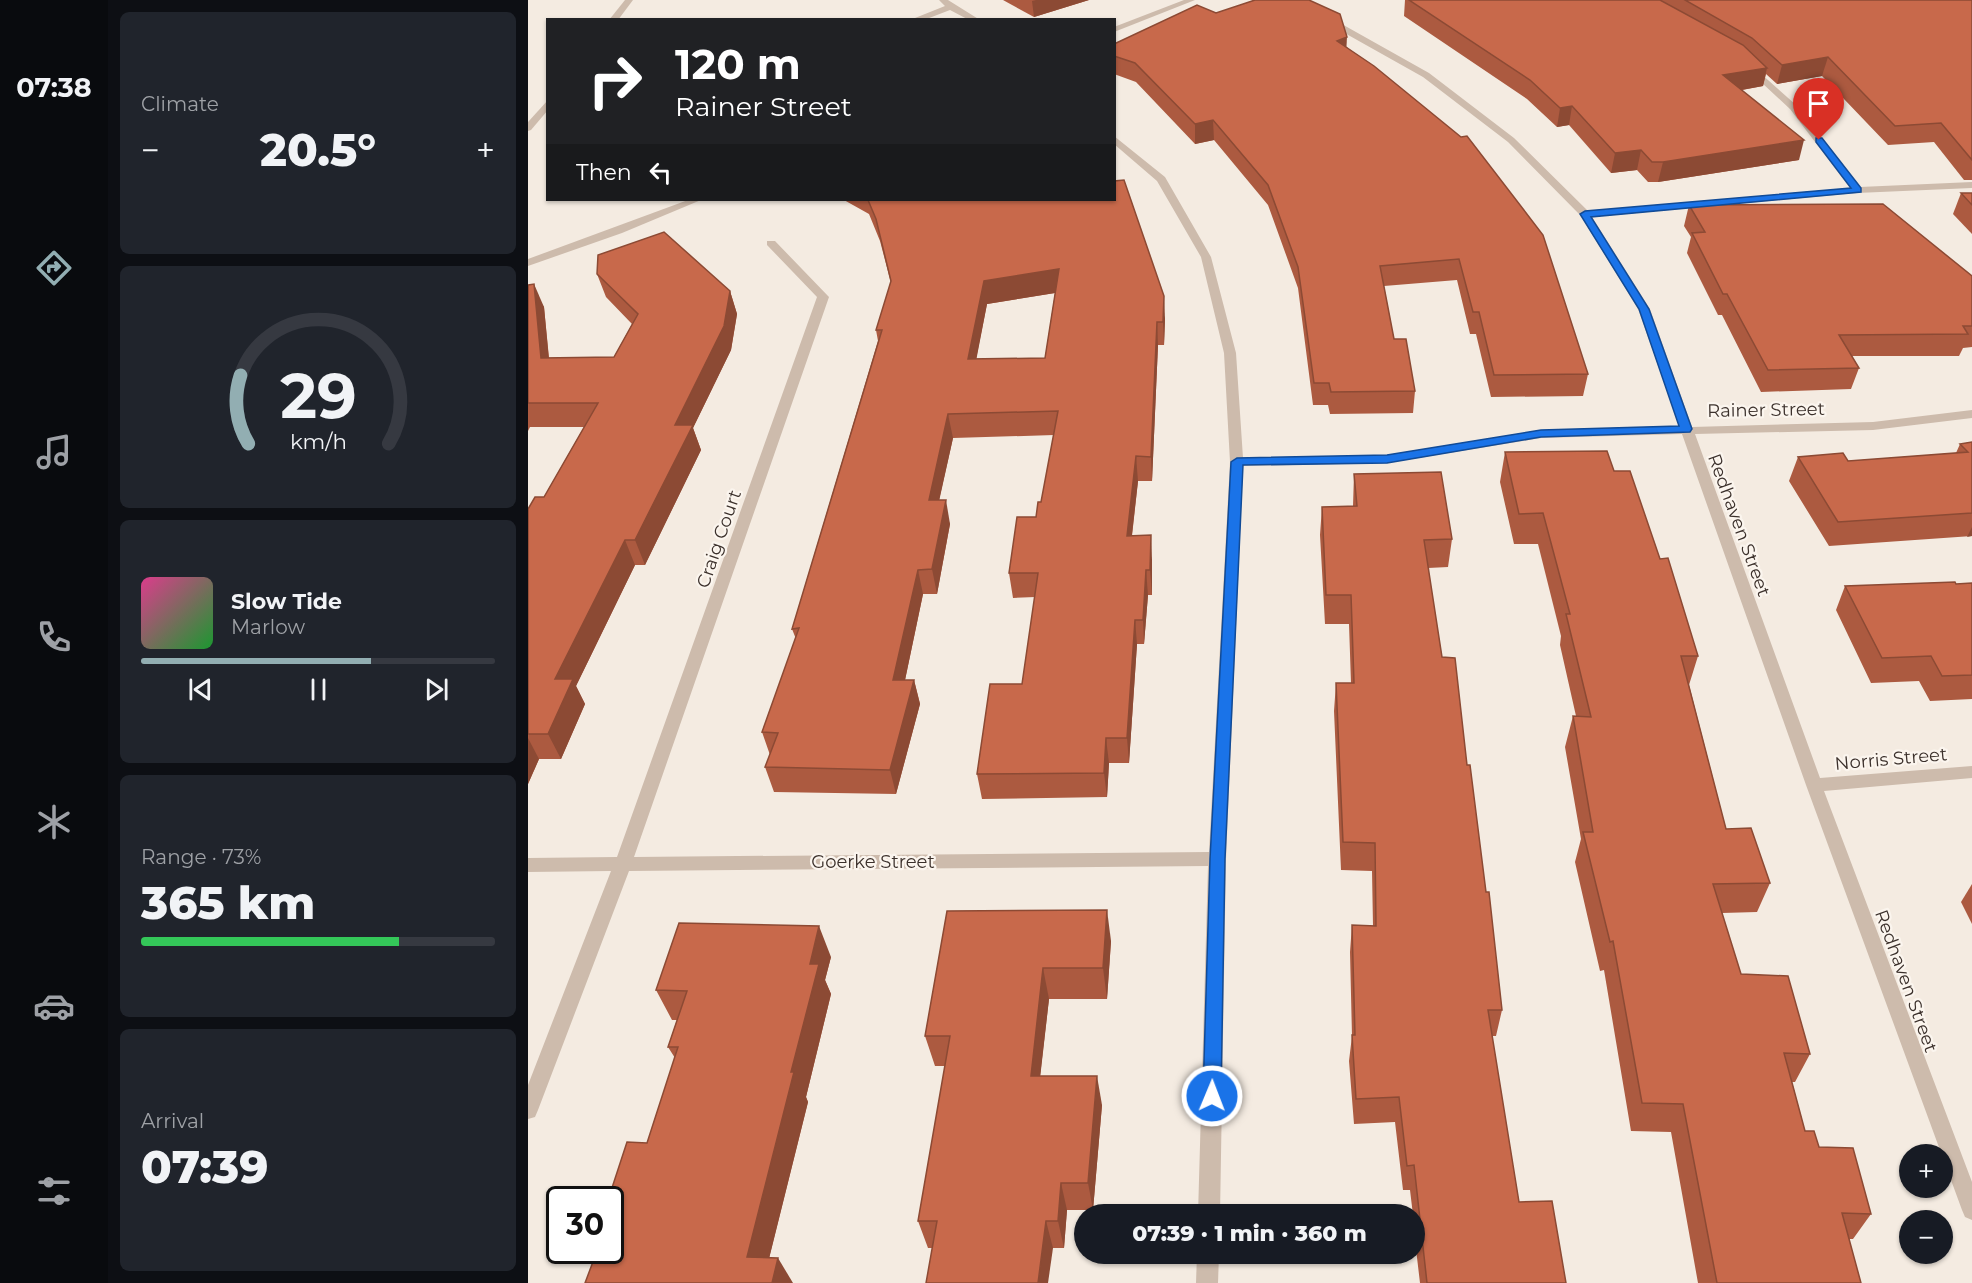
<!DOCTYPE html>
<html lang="en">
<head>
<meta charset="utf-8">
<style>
  body { margin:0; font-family:Montserrat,sans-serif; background:#20242c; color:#f1f3f6; height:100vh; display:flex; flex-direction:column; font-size:22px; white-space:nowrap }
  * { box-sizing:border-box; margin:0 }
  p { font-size:20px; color:#9ea1a6 }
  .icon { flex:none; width:33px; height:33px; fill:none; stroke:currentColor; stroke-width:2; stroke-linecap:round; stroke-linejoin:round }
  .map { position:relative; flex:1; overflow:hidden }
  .sheet { display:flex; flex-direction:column; gap:12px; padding:12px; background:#0d0f14; width:420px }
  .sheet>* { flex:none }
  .guide { position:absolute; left:18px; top:18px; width:570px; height:183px; border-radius:0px; box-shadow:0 2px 4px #0004; background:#202124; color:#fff; overflow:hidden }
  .tools { position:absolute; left:1371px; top:1144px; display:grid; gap:12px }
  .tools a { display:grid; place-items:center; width:54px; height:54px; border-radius:50%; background:#171b24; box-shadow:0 2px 4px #0004; font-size:30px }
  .speed { position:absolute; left:18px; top:1186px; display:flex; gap:12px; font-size:30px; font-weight:700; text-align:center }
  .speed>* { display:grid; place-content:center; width:78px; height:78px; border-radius:50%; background:#171b24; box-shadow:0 2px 4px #0004; line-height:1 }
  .speed .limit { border:3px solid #111; border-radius:9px; background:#fff; color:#111 }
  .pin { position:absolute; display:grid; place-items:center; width:51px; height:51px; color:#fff; margin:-62px -26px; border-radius:50% 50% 50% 0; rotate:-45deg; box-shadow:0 0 6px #0007 }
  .pin .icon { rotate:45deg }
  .me { position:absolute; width:66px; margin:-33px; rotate:1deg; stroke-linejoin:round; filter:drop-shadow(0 0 4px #0008) }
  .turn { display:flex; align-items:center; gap:21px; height:126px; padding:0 30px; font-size:27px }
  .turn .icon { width:78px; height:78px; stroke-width:2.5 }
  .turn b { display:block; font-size:42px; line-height:51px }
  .then { display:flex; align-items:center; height:57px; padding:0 30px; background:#0003; gap:12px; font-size:22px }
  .big { font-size:45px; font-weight:800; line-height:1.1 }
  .sheet .card { flex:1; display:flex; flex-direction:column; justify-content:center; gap:9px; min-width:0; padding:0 21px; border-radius:9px; background:#20242c }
  .sheet .dial { align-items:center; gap:0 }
  .dial svg { height:156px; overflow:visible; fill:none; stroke:#363941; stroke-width:7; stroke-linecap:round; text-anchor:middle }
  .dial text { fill:#f1f3f6; stroke:none }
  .song { display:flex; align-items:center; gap:18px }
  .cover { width:72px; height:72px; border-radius:9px; background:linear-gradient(135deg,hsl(330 70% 55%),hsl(130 70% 35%)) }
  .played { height:6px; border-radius:3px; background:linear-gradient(90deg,#92aeb2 65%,#363941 65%) }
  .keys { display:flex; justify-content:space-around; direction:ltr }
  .heat { display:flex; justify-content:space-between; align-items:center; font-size:33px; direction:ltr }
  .charge { height:9px; border-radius:4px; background:linear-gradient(90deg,#34c759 73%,#363941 0) }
  .trip { position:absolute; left:546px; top:1204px; width:351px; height:60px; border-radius:30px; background:#171b24; box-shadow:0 2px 4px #0004; font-weight:800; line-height:60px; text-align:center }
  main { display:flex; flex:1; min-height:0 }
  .tabs { display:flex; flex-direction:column; width:108px; justify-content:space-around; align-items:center; background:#090b0e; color:#9ea1a6 }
  .tabs .icon { width:42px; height:42px }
  .tabs .active { color:#92aeb2 }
  .tabs b { font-size:27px; color:#f1f3f6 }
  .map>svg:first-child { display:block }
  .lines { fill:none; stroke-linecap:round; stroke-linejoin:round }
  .minor { fill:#cdbbac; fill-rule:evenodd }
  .tertiary { fill:#cdbbac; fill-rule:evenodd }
  .wall { fill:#ac5a40; fill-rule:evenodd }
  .shaded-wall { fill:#8c4a34 }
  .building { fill:#c8694b; stroke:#8c4a34; stroke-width:1.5; fill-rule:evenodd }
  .route { fill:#1a73e8; stroke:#114b97; stroke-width:1.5 }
  .labels { text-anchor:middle; stroke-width:4.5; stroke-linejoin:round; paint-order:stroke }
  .street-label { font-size:18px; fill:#3b302b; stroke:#fbf5ee }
</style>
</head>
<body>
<main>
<nav class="tabs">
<b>07:38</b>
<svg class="icon active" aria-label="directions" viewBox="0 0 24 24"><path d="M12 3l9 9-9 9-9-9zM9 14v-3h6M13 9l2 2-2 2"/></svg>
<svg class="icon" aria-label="music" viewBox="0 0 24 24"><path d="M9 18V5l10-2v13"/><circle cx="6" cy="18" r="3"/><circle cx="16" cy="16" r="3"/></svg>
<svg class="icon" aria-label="phone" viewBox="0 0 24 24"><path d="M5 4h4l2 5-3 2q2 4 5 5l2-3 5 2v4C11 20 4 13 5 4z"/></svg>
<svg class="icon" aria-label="climate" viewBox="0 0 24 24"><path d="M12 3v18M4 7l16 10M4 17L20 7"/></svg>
<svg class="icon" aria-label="car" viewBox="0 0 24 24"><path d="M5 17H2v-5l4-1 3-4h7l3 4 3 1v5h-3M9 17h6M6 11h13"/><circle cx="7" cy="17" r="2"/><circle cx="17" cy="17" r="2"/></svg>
<svg class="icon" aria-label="filters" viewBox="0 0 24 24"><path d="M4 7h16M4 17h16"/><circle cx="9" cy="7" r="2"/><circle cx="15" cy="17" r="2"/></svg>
</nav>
<section class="sheet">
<div class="card"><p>Climate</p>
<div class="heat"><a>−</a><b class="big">20.5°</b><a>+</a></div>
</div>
<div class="card dial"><svg viewBox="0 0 100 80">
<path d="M14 69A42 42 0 1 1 86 69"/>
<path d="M14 69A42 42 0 0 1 10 34" stroke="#92aeb2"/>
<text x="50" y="56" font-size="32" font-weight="700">29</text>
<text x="50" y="72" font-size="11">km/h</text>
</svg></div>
<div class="card">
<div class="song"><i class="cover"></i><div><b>Slow Tide</b><p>Marlow</p></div></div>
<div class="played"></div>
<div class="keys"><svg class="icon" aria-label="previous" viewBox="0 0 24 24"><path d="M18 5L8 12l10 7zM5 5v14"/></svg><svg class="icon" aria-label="pause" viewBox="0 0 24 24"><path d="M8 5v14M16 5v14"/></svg><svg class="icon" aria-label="next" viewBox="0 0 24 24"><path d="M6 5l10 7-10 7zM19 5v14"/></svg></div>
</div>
<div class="card"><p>Range · 73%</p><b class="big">365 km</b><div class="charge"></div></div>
<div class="card"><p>Arrival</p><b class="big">07:39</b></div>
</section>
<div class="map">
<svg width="1444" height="1283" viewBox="0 0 1444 1283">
  <rect width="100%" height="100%" fill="#f4ebe1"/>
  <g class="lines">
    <g class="minor">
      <path d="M 97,0 L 105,0 L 90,20 L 81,20 Z"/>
      <path d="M 411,0 L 420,0 L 452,20 L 441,20 L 422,10 L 396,20 L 382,20 L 417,6 Z"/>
      <path d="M 797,18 L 803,18 L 901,73 L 986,138 L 1060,211 L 1322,188 L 1262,109 L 1218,68 L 1217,66 L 1221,63 L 1268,105 L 1332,187 L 1444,182 L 1444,188 L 1329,193 L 1064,217 L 1122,309 L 1164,427 L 1345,422 L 1444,410 L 1444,418 L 1345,430 L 1167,434 L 1292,778 L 1444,766 L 1444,778 L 1296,791 L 1444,1182 L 1444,1220 L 1437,1217 L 1434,1210 L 1278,785 L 1154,434 L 1013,438 L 859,463 L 715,466 L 698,859 L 692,1215 L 670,1215 L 680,866 L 101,871 L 10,1110 L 7,1117 L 0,1119 L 0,1085 L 83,871 L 0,872 L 0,858 L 89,857 L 289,297 L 239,245 L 239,241 L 247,241 L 301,297 L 106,857 L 681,852 L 702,462 L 696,353 L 673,257 L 629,181 L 586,144 L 586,136 L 637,177 L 683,257 L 708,353 L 715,458 L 859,455 L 1013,430 L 1152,427 L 1110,309 L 1053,216 L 980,142 L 895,77 L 797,22 Z"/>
      <path d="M 20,100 L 20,110 L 3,130 L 0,131 L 0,122 Z"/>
      <path d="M 669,1254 L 691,1254 L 690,1283 L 668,1283 Z"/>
    </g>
    <g class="tertiary">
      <path d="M 656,0 L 667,0 L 586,32 L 586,27 Z"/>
      <path d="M 160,200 L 173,200 L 94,233 L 0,266 L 0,259 Z"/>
    </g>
  </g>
  <g class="wall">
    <path d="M 475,0 L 561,0 L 506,17 Z"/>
    <path d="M 877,0 L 1444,0 L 1444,180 L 1436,180 L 1406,142 L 1360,145 L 1294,76 L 1249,84 L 1238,74 L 1235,86 L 1214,90 L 1271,160 L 1130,182 L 1120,182 L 1109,170 L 1083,173 L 1041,125 L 1029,127 L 999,99 L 876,16 Z"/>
    <path d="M 688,13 L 819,47 L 1060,374 L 1055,396 L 963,397 L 948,334 L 942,334 L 929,280 L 856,286 L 866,339 L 887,391 L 885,413 L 802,414 L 800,405 L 785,405 L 770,288 L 740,205 L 686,140 L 667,144 L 608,82 L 586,74 L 586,44 Z"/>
    <path d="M 1433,193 L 1444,193 L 1444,234 L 1425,214 Z"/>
    <path d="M 316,200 L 586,200 L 637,319 L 636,345 L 630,345 L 624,481 L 610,481 L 604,536 L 624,560 L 624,595 L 620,595 L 616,644 L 609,644 L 601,763 L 581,763 L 579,797 L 454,799 L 449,774 L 494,684 L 507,597 L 485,598 L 481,573 L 508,517 L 513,502 L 526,435 L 425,438 L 411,500 L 422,524 L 409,594 L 395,594 L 377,680 L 386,680 L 392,704 L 368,794 L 246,792 L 237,767 L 242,755 L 234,732 L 268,639 L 264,629 L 350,341 L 348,330 L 363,283 L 352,241 L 341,214 ZM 527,293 L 517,358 L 448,359 L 459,304 Z"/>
    <path d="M 1161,205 L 1444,276 L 1444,347 L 1435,348 L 1431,356 L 1324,356 L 1331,368 L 1323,389 L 1233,392 L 1194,315 L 1190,315 L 1159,253 L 1163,237 L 1156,226 Z"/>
    <path d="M 69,274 L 202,291 L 209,314 L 203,350 L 165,428 L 173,450 L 117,565 L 107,565 L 48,686 L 57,704 L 33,759 L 11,759 L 0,784 L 0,509 L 16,497 L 56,427 L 2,427 L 0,431 L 0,285 L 16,307 L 21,358 L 86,357 L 104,324 L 78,297 Z"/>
    <path d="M 1444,442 L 1444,536 L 1301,546 L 1261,481 L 1270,457 L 1320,461 L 1428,453 L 1432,444 Z"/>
    <path d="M 977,452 L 1086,471 L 1132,559 L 1170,656 L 1161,685 L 1198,829 L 1242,883 L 1229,912 L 1194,913 L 1213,974 L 1282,1054 L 1267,1082 L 1264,1082 L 1277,1131 L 1343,1214 L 1325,1239 L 1321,1239 L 1333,1283 L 1170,1283 L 1143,1132 L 1103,1131 L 1076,970 L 1072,971 L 1047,862 L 1053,839 L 1037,747 L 1045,716 L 1048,716 L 1032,645 L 1033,636 L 1010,544 L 986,544 L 972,482 Z"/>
    <path d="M 826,474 L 924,539 L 920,567 L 900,568 L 914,657 L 939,765 L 974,1010 L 968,1036 L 964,1036 L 991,1202 L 1038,1283 L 892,1283 L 886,1232 L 886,1215 L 885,1215 L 882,1190 L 875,1190 L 867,1122 L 826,1124 L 821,1061 L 824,1036 L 822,952 L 824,925 L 845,926 L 844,871 L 813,870 L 806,711 L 808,683 L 823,683 L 821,624 L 797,624 L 792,535 L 794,507 L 825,506 Z"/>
    <path d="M 1444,583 L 1444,699 L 1402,701 L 1391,681 L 1343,683 L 1308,610 L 1317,586 L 1428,584 Z"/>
    <path d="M 1444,884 L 1444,924 L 1433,902 Z"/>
    <path d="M 419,911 L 583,941 L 579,999 L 521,999 L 512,1076 L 574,1105 L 565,1210 L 539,1210 L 536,1248 L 400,1248 L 390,1221 L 417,1066 L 407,1066 L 397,1036 Z"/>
    <path d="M 303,957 L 297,980 L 303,994 L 278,1097 L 280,1102 L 241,1258 L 265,1283 L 119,1143 L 147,1058 L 140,1047 L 149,1020 L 144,1020 L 128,990 Z"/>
  </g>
  <g class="shaded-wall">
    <path d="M 508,0 L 561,0 L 506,17 L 504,1 Z"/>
    <path d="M 819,37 L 818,55 L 809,41 Z"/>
    <path d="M 1300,57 L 1294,76 L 1249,84 L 1254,65 Z"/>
    <path d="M 1239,68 L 1235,86 L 1191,94 L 1195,75 Z"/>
    <path d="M 1044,106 L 1041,125 L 1029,127 L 1032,108 Z"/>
    <path d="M 685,120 L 686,140 L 667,144 L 667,124 Z"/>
    <path d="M 1276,140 L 1271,160 L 1130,182 L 1135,162 Z"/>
    <path d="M 1113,150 L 1109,170 L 1083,173 L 1087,153 Z"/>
    <path d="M 531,269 L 533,292 L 459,304 L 444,382 L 440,359 L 456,281 Z"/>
    <path d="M 6,284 L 16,307 L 23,382 L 13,358 Z"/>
    <path d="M 202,291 L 209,314 L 203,350 L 165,428 L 173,450 L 117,565 L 107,540 L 147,425 Z"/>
    <path d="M 636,296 L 637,319 L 636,345 L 635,322 Z"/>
    <path d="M 629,322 L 630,345 L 624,481 L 623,457 Z"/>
    <path d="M 420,414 L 425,438 L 406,524 L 401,500 Z"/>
    <path d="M 608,456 L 610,481 L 601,560 L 599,536 Z"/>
    <path d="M 418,500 L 422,524 L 409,594 L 404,569 Z"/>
    <path d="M 1444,527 L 1444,536 L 1439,537 Z"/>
    <path d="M 623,535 L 624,560 L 624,595 L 622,570 Z"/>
    <path d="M 97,540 L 107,565 L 48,686 L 57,704 L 33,759 L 20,734 L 27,679 Z"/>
    <path d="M 390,570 L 395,594 L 372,704 L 365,680 Z"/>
    <path d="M 618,570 L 620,595 L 616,644 L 615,620 Z"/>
    <path d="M 607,620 L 609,644 L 601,763 L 599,738 Z"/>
    <path d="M 386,680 L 392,704 L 368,794 L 362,770 Z"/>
    <path d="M 0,738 L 11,759 L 0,784 Z"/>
    <path d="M 578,738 L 581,763 L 579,797 L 576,773 Z"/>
    <path d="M 579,910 L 583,941 L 579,999 L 575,968 Z"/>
    <path d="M 291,926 L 303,957 L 297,980 L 303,994 L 278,1097 L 280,1102 L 235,1283 L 219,1257 L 263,1072 L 282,964 Z"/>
    <path d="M 515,968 L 521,999 L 509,1105 L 503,1076 Z"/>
    <path d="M 569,1076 L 574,1105 L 565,1210 L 560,1183 Z"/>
    <path d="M 533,1183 L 539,1210 L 536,1248 L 530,1221 Z"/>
    <path d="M 518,1221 L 525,1248 L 520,1283 L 510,1283 Z"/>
    <path d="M 250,1258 L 265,1283 L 244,1283 Z"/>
  </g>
  <g class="building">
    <path d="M 727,0 L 781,0 L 812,14 L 819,37 L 809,41 L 846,66 L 933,137 L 939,136 L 1015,235 L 1060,374 L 966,375 L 951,312 L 945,312 L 931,259 L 852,266 L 866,339 L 878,339 L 887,391 L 803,392 L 801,383 L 786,383 L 770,267 L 740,185 L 685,120 L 667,124 L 607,63 L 586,56 L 586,44 L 669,5 L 688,13 Z"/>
    <path d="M 881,0 L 1132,0 L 1215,45 L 1239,68 L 1195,75 L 1276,140 L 1135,162 L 1124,162 L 1113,150 L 1087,153 L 1044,106 L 1032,108 L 1002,80 Z"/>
    <path d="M 1157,0 L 1444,0 L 1444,160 L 1413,123 L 1367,126 L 1300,57 L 1254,65 L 1224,38 Z"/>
    <path d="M 596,180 L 636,296 L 635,322 L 629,322 L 623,457 L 608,456 L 599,536 L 623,535 L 622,570 L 618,570 L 615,620 L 607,620 L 599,738 L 578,738 L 576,773 L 449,774 L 462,684 L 494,684 L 510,573 L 481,573 L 489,517 L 508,517 L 510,502 L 513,502 L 530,411 L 420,414 L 401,500 L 418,500 L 404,569 L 390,570 L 365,680 L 386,680 L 362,770 L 237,767 L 250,733 L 234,732 L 271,628 L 264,629 L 354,330 L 348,330 L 363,281 L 348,219 L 340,200 L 586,200 L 586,181 ZM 531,269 L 517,358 L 440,359 L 456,281 Z"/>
    <path d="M 1433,193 L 1444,193 L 1444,205 Z"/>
    <path d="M 1355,204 L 1444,276 L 1444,326 L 1435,326 L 1440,334 L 1311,335 L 1331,368 L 1240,370 L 1199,294 L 1195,294 L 1164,233 L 1177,232 L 1161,205 Z"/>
    <path d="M 136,232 L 202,291 L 196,326 L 147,425 L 165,425 L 107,540 L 97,540 L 27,679 L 45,679 L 20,734 L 0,734 L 0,509 L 7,497 L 16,497 L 70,403 L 0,403 L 0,285 L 6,284 L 13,358 L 86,357 L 110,314 L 69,274 L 70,255 Z"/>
    <path d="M 1444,442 L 1444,513 L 1310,522 L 1270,457 L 1315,453 L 1320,461 L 1440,452 L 1432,444 Z"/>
    <path d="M 1079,451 L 1086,471 L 1102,471 L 1132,559 L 1140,558 L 1170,656 L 1153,656 L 1198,829 L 1223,828 L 1242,883 L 1185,884 L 1213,974 L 1260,976 L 1282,1054 L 1256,1053 L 1277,1131 L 1286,1131 L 1291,1147 L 1325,1148 L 1343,1214 L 1314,1213 L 1333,1283 L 1189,1283 L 1155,1104 L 1114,1103 L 1085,941 L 1082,942 L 1055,832 L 1065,832 L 1045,716 L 1063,717 L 1038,614 L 1042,614 L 1015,513 L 991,514 L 977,452 Z"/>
    <path d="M 913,472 L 924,539 L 896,540 L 914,657 L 927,658 L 939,765 L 942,765 L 958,892 L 961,892 L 974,1010 L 960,1010 L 991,1202 L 1024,1201 L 1038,1283 L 899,1283 L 886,1165 L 879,1166 L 871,1097 L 828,1099 L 824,1035 L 827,1035 L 824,925 L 848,926 L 847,843 L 815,842 L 808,683 L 826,683 L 823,595 L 798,595 L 794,507 L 829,506 L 826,474 Z"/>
    <path d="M 1427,582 L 1428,584 L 1444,583 L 1444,675 L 1414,676 L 1403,656 L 1354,658 L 1317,586 Z"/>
    <path d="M 579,910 L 575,968 L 515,968 L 503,1076 L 569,1076 L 560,1183 L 533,1183 L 530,1221 L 518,1221 L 510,1283 L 398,1283 L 409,1221 L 390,1221 L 422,1036 L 397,1036 L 419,911 Z"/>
    <path d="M 151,923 L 291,926 L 282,964 L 291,964 L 263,1072 L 266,1072 L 219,1257 L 250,1258 L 244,1283 L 57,1283 L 69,1251 L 82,1251 L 82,1200 L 80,1200 L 99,1142 L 119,1143 L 150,1047 L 140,1047 L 159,991 L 128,990 Z"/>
  </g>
  <path class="route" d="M 1288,138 L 1294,138 L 1333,188 L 1333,192 L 1063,217 L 1121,309 L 1164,429 L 1162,432 L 1013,437 L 859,463 L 715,465 L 697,859 L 693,1096 L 690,1102 L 684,1105 L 677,1102 L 675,1096 L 682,859 L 703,462 L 709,458 L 859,455 L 1013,430 L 1151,426 L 1111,309 L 1052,214 L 1057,211 L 1323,188 L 1288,142 Z"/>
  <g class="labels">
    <g class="street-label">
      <text transform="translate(1238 410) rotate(-1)" y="6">Rainer Street</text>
      <text transform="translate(1211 525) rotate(70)" y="6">Redhaven Street</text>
      <text transform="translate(191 539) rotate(-71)" y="6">Craig Court</text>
      <text transform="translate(1363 759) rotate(-5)" y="6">Norris Street</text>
      <text x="345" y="868">Goerke Street</text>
      <text transform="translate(1378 981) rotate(70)" y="6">Redhaven Street</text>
    </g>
  </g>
</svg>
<div class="tools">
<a>+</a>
<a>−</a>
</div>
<div class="speed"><div class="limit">30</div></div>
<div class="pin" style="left:1291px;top:140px;background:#d93025"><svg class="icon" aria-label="arrive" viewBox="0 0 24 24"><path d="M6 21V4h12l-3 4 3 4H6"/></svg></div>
<svg class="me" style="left:684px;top:1096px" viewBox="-20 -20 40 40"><circle r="17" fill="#1a73e8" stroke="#fff" stroke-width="3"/><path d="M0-11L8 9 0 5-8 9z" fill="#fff"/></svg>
<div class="trip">07:39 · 1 min · 360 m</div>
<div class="guide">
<div class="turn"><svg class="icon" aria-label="right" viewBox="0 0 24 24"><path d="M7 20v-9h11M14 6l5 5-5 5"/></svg><div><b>120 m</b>Rainer Street</div></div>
<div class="then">Then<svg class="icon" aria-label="left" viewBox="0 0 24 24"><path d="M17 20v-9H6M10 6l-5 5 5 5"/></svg></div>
</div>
</div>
</main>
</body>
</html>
